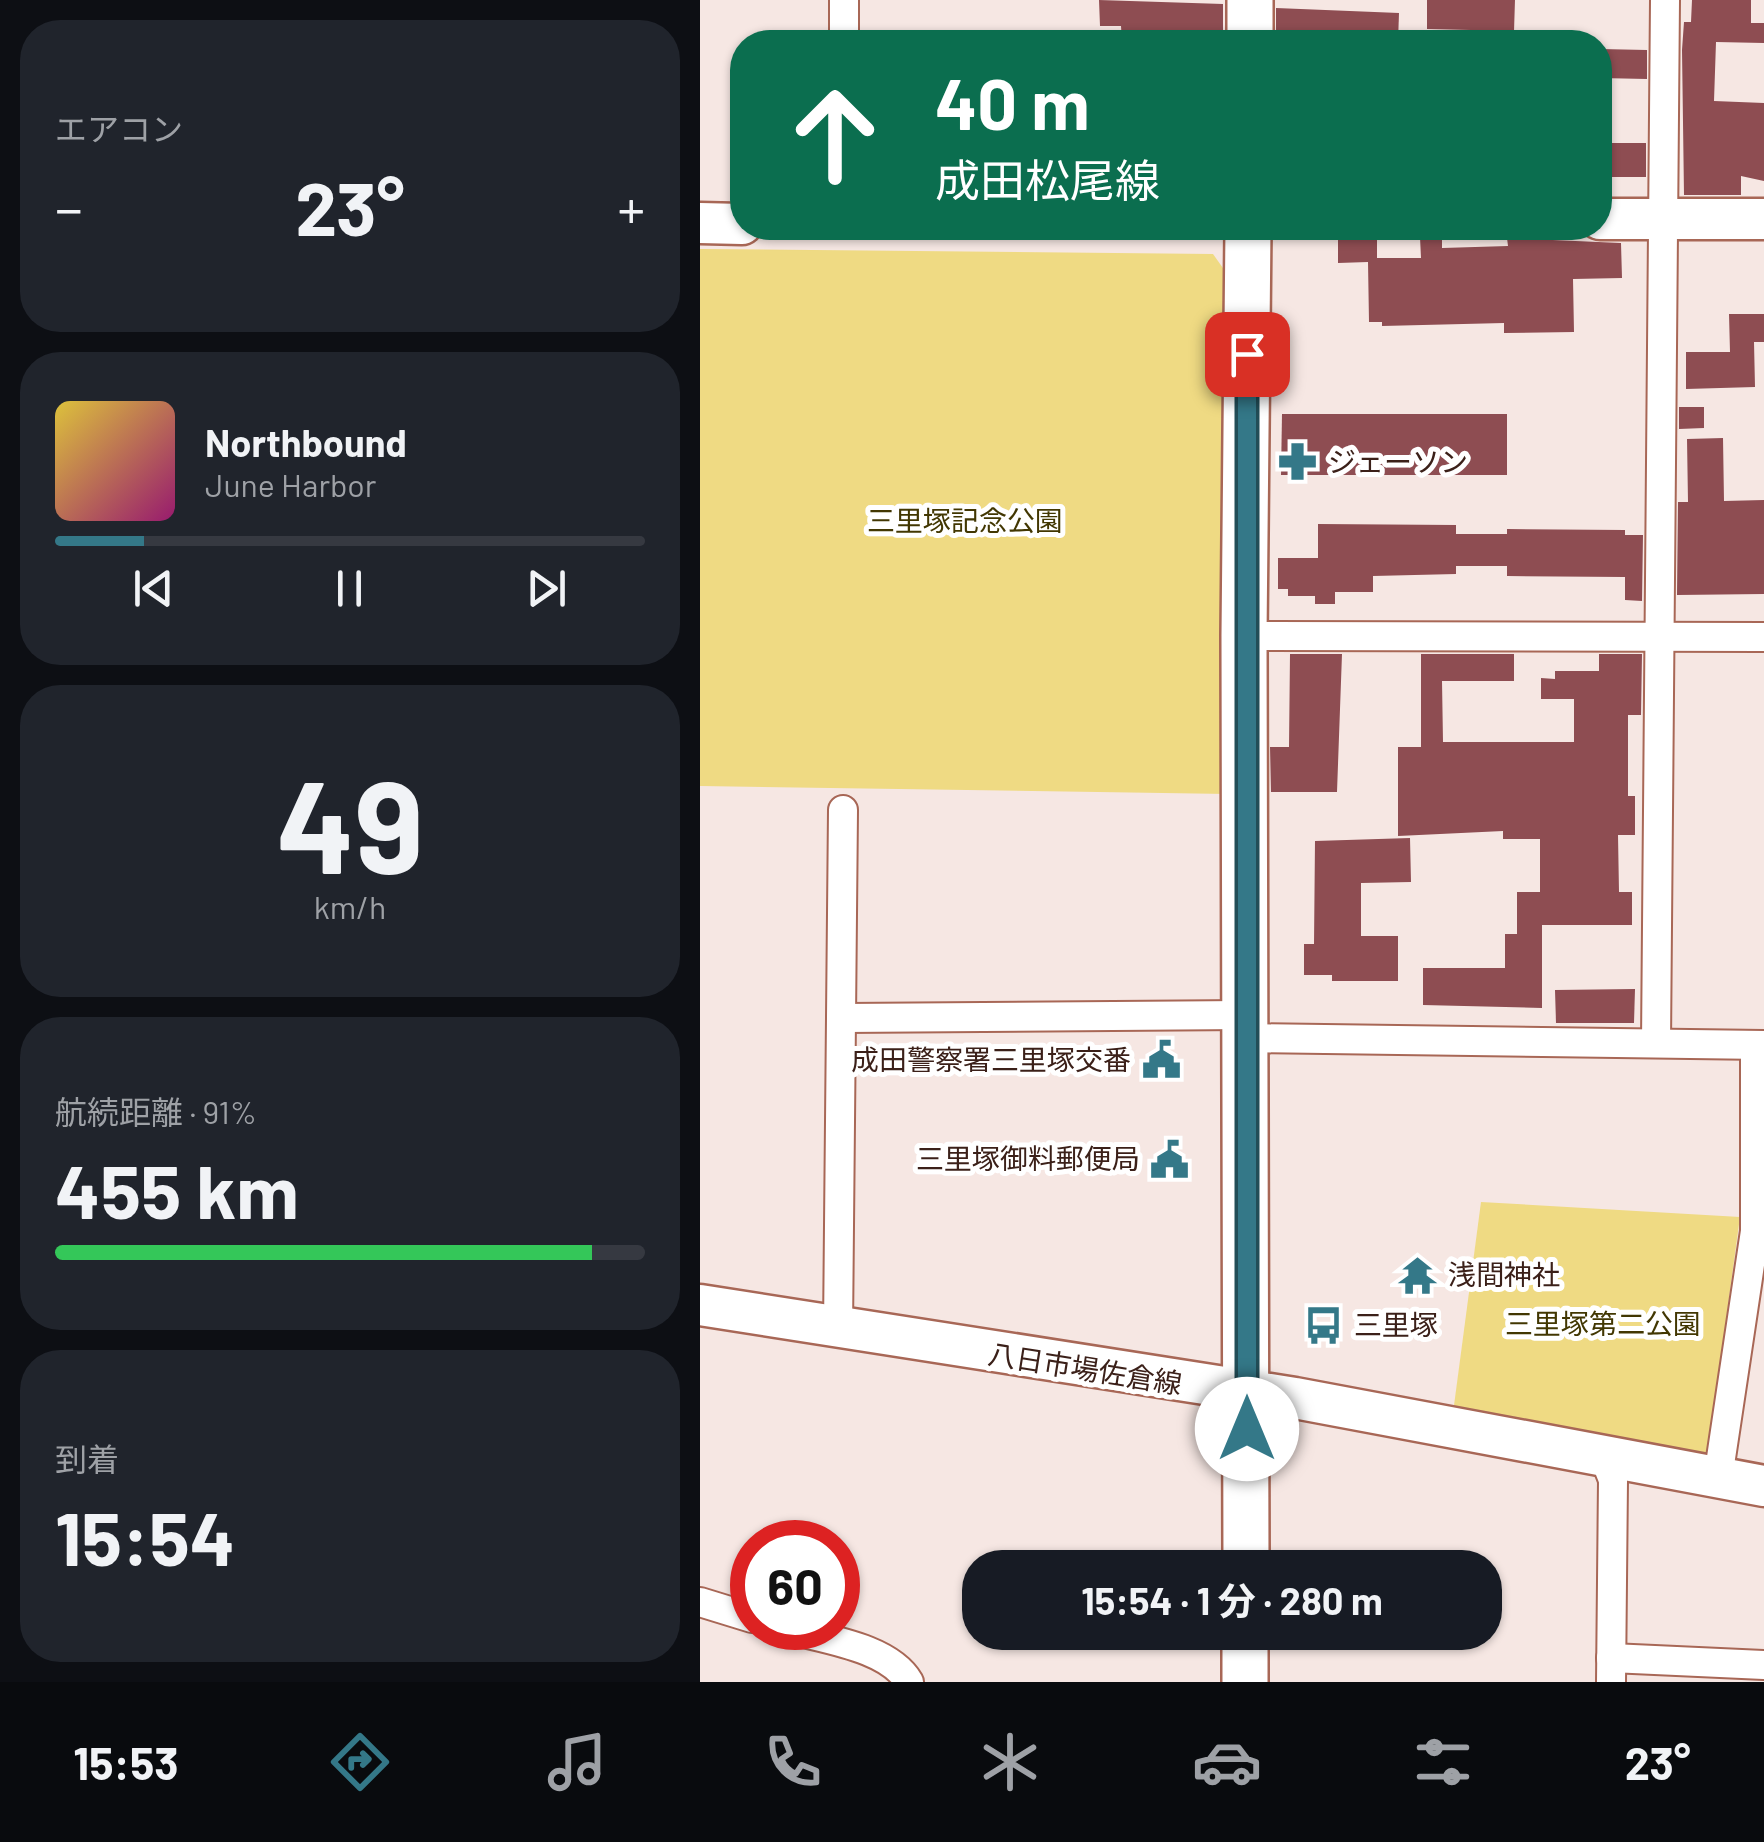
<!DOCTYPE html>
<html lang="ja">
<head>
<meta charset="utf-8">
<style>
  body { margin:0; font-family:Barlow,"Noto Sans JP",sans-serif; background:#20242c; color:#f1f3f6; height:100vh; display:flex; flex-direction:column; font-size:38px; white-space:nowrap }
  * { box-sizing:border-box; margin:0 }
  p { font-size:32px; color:#9ea1a6 }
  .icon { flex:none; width:55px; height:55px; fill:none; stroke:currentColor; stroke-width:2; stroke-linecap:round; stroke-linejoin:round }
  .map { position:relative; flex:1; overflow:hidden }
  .drawer { display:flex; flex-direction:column; gap:20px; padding:20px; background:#0d0f14; width:700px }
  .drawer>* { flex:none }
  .guide { position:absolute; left:30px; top:30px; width:882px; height:210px; border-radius:40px; box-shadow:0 2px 8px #0004; background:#0b6e4f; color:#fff; overflow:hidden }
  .speed { position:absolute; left:30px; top:1520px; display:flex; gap:20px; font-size:50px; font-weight:700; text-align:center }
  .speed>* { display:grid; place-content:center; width:130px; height:130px; border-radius:50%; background:#171b24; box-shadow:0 2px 8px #0004; line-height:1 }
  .speed .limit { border:15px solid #d22; background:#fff; color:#111 }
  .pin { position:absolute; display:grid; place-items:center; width:85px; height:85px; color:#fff; margin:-42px; border-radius:20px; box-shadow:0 5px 15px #0006 }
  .me { position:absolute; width:110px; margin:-55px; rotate:0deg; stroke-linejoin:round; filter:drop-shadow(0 0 8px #0008) }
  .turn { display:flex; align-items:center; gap:35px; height:210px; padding:0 40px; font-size:45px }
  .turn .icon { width:130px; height:130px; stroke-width:2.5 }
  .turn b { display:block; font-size:70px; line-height:85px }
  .big { font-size:75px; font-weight:700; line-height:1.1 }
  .drawer .widget { flex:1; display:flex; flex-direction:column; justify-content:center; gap:15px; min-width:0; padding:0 35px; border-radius:40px; background:#20242c }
  .drawer .dial { align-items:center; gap:0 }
  .dial b { font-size:130px; line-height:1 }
  .song { display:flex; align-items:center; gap:30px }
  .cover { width:120px; height:120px; border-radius:15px; background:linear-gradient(135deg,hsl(50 70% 55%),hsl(320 70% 35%)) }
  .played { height:10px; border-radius:5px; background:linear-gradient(90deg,#347888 15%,#363941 15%) }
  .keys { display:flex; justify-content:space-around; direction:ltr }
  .heat { display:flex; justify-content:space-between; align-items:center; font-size:55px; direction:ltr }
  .charge { height:15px; border-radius:8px; background:linear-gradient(90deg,#34c759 91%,#363941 0) }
  .trip { position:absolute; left:262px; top:1550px; width:540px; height:100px; border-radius:40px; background:#171b24; box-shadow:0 2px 8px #0004; font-weight:700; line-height:100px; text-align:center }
  .menu { display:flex; height:160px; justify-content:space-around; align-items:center; background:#090b0e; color:#9ea1a6 }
  .menu .icon { width:70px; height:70px }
  .menu .selected { color:#347888 }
  .menu b { font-size:45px; color:#f1f3f6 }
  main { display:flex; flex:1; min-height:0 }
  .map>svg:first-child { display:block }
  .green { fill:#efda83 }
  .building { fill:#8e4d52 }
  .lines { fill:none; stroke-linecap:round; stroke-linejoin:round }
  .street-casing { stroke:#a86756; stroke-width:32 }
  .secondary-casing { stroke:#a86756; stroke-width:45 }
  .primary-casing { stroke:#a86756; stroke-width:50 }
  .street { stroke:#fff; stroke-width:28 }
  .secondary { stroke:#fff; stroke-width:40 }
  .primary { stroke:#fff; stroke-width:45 }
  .route-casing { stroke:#224e58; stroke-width:25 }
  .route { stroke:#347888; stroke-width:18 }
  .labels { text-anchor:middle; stroke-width:10; stroke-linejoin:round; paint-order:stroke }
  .poi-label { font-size:28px; fill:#3b2019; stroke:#fff; text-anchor:start }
  .park-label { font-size:28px; fill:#423702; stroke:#fff }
  .street-label { font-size:28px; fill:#3b2019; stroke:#fff }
</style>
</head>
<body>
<main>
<section class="drawer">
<div class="widget"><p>エアコン</p>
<div class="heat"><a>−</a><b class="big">23°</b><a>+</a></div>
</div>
<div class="widget">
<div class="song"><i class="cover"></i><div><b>Northbound</b><p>June Harbor</p></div></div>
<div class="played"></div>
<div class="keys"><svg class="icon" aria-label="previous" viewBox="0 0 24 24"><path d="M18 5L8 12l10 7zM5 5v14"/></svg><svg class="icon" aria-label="pause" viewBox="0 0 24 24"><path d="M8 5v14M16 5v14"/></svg><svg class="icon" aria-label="next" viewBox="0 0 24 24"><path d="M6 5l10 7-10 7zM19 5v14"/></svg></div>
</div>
<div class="widget dial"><b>49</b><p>km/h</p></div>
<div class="widget"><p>航続距離 · 91%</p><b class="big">455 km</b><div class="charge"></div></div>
<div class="widget"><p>到着</p><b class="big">15:54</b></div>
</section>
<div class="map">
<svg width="1064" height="1682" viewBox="0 0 1064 1682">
  <rect width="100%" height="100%" fill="#f6e7e3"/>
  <g class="green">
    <path d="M 0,249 L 513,254 L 530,278 L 528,794 L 0,786 Z"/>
    <path d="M 781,1202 L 1040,1217 L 1007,1460 L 753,1413 Z"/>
  </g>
  <g class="building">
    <path d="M 399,0 L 523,4 L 523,42 L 422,42 L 421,26 L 400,26 Z"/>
    <path d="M 727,0 L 815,0 L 814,31 L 727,29 Z"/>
    <path d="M 992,0 L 1051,0 L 1051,23 L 1064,23 L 1064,43 L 1016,42 L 1014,101 L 1064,103 L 1064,181 L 1041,176 L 1041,195 L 984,195 L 982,50 L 984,22 L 991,22 Z"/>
    <path d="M 576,8 L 699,13 L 698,42 L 576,42 Z"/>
    <path d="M 900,49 L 947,50 L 947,79 L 900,78 Z"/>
    <rect x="900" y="143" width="46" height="34"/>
    <path d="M 677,236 L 677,258 L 721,258 L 720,237 L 742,237 L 742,248 L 808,246 L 807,238 L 921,243 L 922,278 L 873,279 L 874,332 L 804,333 L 804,323 L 682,326 L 682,322 L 669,322 L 668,262 L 638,263 L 638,237 Z"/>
    <path d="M 1029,314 L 1064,314 L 1064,342 L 1054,342 L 1055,387 L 986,389 L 986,352 L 1030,352 Z"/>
    <path d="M 979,407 L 1004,407 L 1004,428 L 979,429 Z"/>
    <path d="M 582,414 L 807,414 L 807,475 L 581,475 Z"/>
    <path d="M 1023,438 L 1024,501 L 1064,500 L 1064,594 L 977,595 L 978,502 L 988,502 L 987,439 Z"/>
    <path d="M 618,524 L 756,525 L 756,534 L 807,534 L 807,529 L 925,530 L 925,535 L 943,535 L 942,601 L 925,600 L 925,577 L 807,576 L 807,566 L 756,566 L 756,574 L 673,576 L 673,592 L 635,592 L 635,604 L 615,604 L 615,596 L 588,596 L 588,589 L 578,589 L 578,558 L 618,558 Z"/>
    <path d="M 590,654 L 642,654 L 637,792 L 571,792 L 570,747 L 589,747 Z"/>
    <path d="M 721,654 L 814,654 L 814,681 L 742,681 L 743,742 L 874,742 L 874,699 L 841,699 L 841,678 L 855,679 L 855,671 L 899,671 L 899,654 L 942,654 L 941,715 L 928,715 L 928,796 L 935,796 L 935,835 L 918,835 L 919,892 L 932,892 L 932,925 L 842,925 L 842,1008 L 723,1005 L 723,968 L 805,968 L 805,934 L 817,934 L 817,892 L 840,892 L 840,839 L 803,839 L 803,831 L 698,836 L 698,747 L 721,747 Z"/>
    <path d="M 710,838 L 711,882 L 661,883 L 661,936 L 698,936 L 698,981 L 632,981 L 632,975 L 604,975 L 604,944 L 614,944 L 615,841 Z"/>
    <path d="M 935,989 L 934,1023 L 856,1023 L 855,990 Z"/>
    <path d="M 707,1262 L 731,1264 L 729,1286 L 705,1284 Z"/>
  </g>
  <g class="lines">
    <defs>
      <g id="street">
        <path d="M 144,0 L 144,42"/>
        <path d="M 544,636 L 1064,637"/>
        <path d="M 144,1018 L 544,1015"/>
        <path d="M 544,1038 L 1064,1045"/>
        <path d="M 956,1043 L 965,0"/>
        <path d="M 138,1330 L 143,810"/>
        <path d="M 904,1457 L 913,1480 L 911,1682"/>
        <path d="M 1018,1478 L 1055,1231 L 1055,1045"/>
        <path d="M 0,1602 L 52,1618"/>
        <path d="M 84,1628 C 121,1639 188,1646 209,1682"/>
        <path d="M 911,1658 L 1064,1665"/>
      </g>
      <g id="secondary">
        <path d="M 900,219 L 1064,219"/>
        <path d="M 0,223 L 42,224"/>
        <path d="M 0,1305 L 595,1398 L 1064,1486"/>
      </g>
      <g id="primary">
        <path d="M 550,42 L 550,0"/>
        <path d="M 546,1568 L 544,636 L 548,228"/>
        <path d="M 545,1682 L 545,1632"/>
      </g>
    </defs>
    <use href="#street" class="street-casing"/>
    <use href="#secondary" class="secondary-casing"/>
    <use href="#primary" class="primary-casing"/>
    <use href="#street" class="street"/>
    <use href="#secondary" class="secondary"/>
    <use href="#primary" class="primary"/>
  </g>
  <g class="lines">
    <defs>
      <path id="route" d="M 547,354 L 547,1429"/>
    </defs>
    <use href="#route" class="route-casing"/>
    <use href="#route" class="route"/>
  </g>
  <defs>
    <symbol id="pharmacy-bare" viewBox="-9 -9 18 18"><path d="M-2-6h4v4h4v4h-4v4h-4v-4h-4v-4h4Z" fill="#347888" stroke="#fff" stroke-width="2.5" paint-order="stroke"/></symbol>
    <symbol id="civic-bare" viewBox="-9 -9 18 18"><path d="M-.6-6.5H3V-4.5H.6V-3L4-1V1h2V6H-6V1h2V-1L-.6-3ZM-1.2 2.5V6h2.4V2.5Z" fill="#347888" stroke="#fff" stroke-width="2.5" paint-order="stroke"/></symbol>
    <symbol id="temple-bare" viewBox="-9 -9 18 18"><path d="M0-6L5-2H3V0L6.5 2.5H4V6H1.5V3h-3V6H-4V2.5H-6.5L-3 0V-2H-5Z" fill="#347888" stroke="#fff" stroke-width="2.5" paint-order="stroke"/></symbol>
    <symbol id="bus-bare" viewBox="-9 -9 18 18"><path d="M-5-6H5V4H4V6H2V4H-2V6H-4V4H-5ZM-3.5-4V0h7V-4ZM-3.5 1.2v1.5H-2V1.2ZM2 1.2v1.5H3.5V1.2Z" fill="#347888" stroke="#fff" stroke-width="2.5" paint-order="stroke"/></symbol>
  </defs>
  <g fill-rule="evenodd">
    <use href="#pharmacy-bare" x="570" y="434" width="55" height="55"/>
    <use href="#civic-bare" x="434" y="1032" width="55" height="55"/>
    <use href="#civic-bare" x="442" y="1132" width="55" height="55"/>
    <use href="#temple-bare" x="690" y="1248" width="55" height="55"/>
    <use href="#bus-bare" x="596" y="1298" width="55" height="55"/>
  </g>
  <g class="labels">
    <g class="poi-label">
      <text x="628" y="472">ジェーソン</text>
      <text x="431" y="1070" text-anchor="end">成田警察署三里塚交番</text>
      <text x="440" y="1169" text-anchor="end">三里塚御料郵便局</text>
      <text x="748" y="1285">浅間神社</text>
      <text x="654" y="1335">三里塚</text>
    </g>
    <g class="park-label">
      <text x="265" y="531">三里塚記念公園</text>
      <text x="903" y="1334">三里塚第二公園</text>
    </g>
    <g class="street-label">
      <text transform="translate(385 1369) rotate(9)" y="10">八日市場佐倉線</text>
    </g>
  </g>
</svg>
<div class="speed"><div class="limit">60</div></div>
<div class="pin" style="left:547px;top:354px;background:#d93025"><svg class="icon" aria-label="arrive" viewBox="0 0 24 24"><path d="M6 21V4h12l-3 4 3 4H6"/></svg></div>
<svg class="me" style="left:547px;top:1429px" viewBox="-20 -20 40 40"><circle r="19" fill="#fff"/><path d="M0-13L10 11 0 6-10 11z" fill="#347888"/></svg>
<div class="trip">15:54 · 1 分 · 280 m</div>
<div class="guide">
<div class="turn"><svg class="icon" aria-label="ahead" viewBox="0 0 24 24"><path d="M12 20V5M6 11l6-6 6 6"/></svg><div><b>40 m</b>成田松尾線</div></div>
</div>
</div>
</main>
<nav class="menu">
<b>15:53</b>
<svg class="icon selected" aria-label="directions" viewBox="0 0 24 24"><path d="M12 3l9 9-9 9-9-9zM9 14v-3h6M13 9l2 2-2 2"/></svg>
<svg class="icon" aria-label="music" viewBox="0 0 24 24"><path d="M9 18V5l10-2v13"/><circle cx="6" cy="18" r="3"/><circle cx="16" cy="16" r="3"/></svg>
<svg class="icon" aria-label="phone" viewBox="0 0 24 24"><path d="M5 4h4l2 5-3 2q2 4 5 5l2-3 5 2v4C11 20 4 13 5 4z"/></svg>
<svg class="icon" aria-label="climate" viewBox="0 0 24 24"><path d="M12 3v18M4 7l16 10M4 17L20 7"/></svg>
<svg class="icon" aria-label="car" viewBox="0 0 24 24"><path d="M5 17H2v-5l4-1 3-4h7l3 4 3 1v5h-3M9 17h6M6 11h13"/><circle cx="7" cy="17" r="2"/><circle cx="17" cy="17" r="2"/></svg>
<svg class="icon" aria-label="filters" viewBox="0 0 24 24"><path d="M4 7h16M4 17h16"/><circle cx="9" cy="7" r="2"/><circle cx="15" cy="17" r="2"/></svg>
<b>23°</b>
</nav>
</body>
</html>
